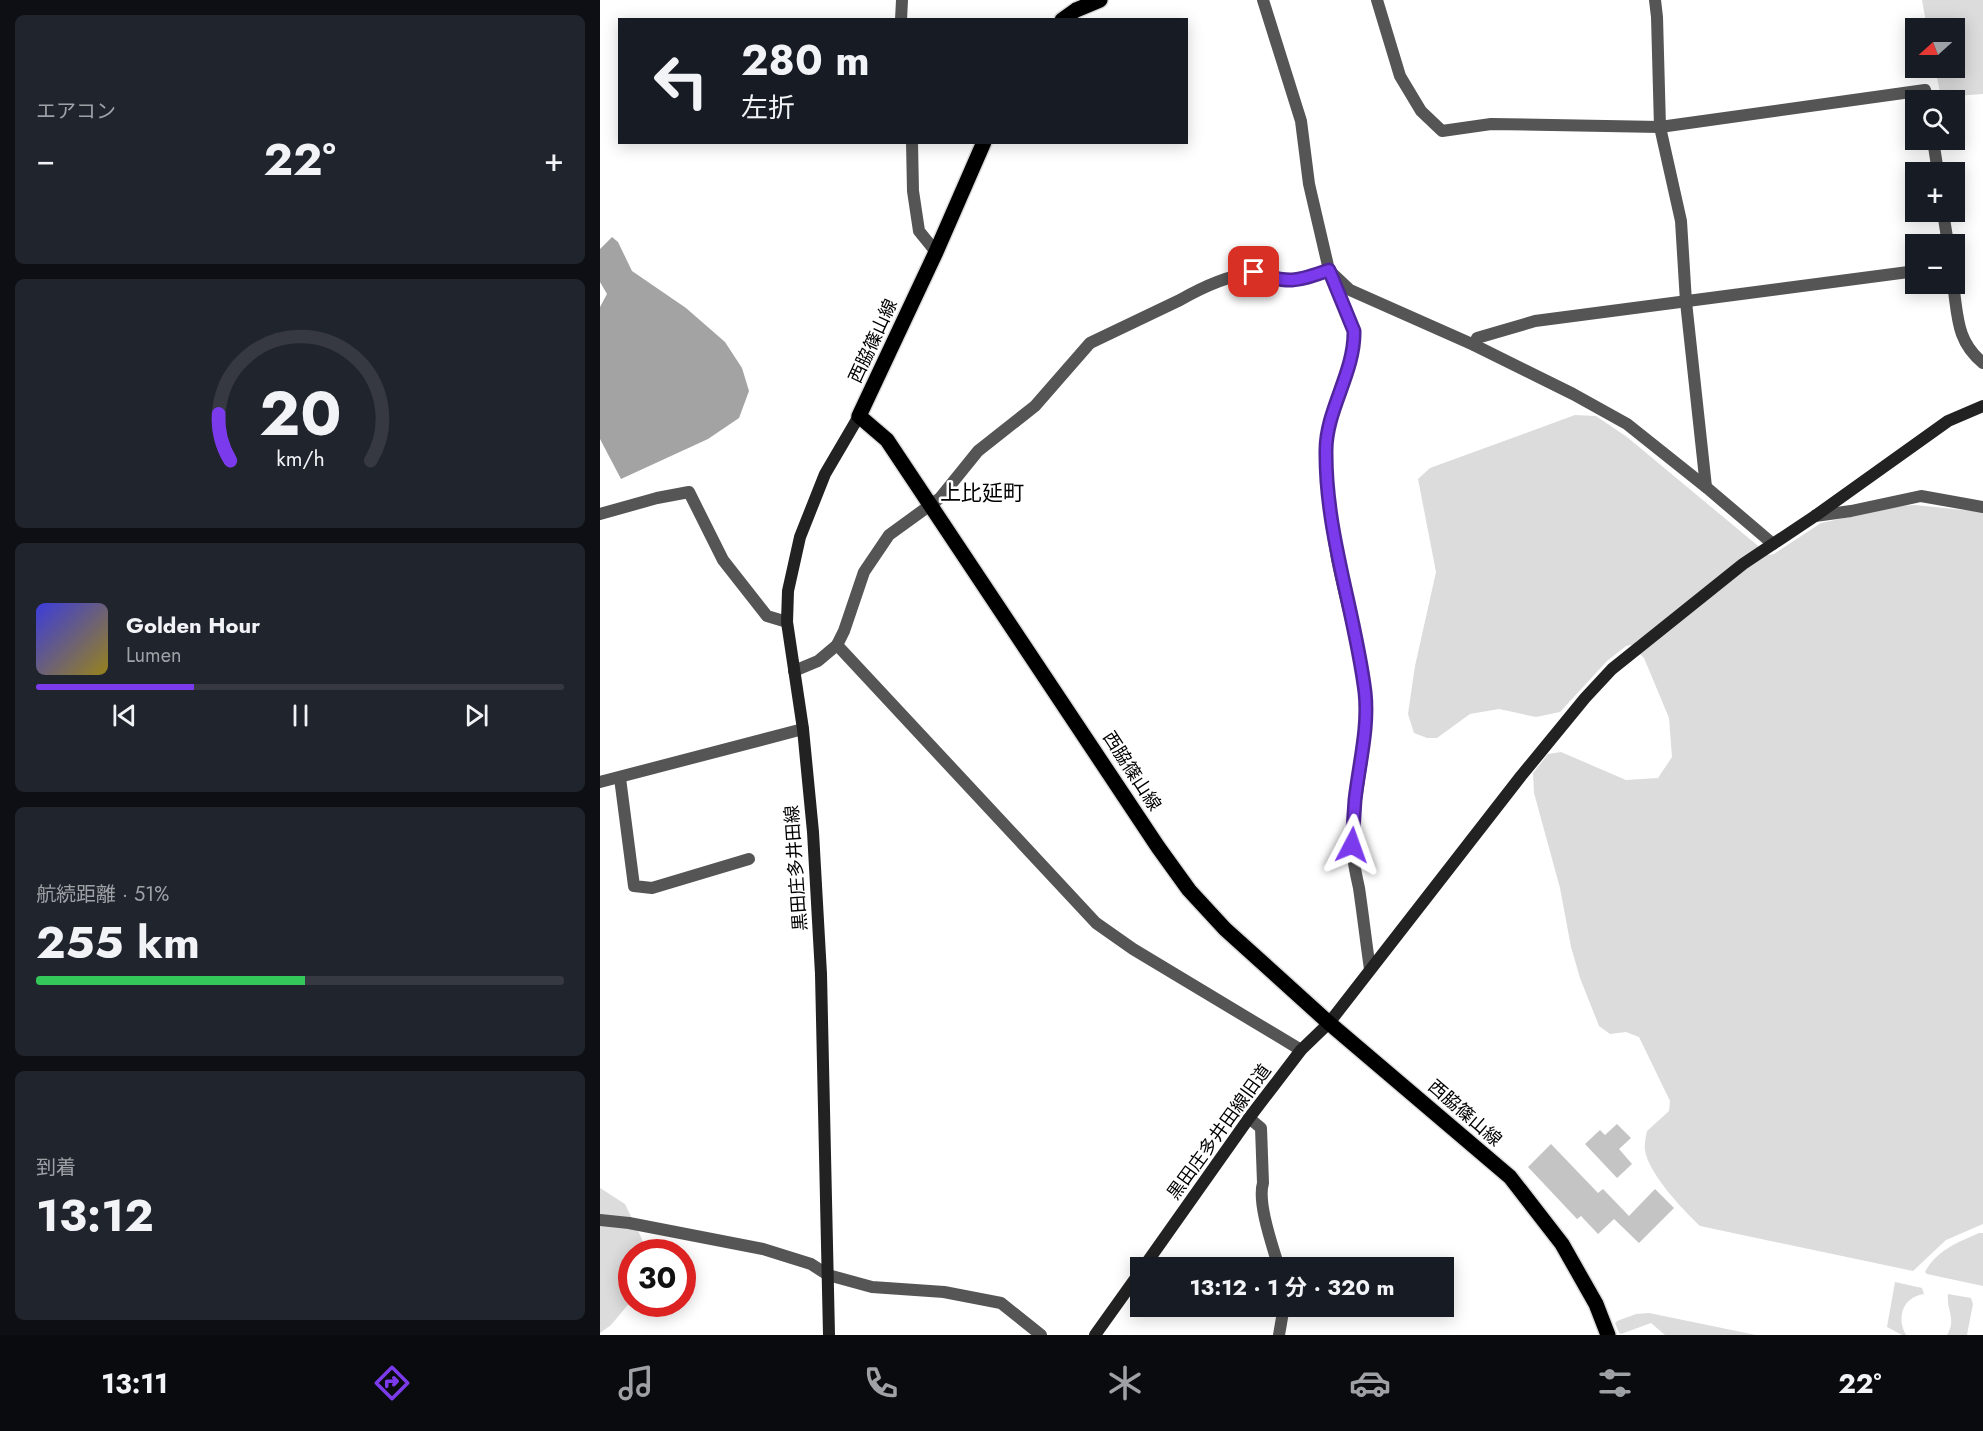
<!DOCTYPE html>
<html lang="ja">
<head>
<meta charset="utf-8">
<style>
  body { margin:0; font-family:Jost,"Noto Sans JP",sans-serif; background:#20242c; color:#f1f3f6; height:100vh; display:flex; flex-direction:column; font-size:22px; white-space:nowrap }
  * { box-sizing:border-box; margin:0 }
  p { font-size:20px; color:#9ea1a6 }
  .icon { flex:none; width:33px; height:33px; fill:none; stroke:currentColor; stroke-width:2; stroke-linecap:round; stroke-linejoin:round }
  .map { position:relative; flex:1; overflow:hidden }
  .details { display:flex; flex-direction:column; gap:15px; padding:15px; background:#0d0f14; width:600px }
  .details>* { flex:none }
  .hud { position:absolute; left:18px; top:18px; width:570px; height:126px; border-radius:0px; box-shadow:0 3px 15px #0003; background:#171b24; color:#f1f3f6; overflow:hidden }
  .needle { width:39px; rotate:249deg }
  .tools { position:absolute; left:1305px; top:18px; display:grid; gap:12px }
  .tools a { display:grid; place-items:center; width:60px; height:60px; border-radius:0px; background:#171b24; box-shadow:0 3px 15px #0003; font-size:30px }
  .speed { position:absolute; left:18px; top:1239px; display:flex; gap:12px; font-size:30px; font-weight:700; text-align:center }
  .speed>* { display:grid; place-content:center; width:78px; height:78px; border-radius:50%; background:#171b24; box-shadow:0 3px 15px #0003; line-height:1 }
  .speed .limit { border:9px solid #d22; background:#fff; color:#111 }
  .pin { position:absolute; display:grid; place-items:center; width:51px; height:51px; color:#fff; margin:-26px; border-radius:12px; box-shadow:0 3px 9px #0006 }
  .me { position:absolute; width:66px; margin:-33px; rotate:4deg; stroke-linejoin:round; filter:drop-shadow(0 0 4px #0008) }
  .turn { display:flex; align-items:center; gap:21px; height:126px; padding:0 24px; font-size:27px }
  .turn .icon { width:78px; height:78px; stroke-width:2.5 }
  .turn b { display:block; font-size:42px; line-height:51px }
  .big { font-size:45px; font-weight:700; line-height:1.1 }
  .details .card { flex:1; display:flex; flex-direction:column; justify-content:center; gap:9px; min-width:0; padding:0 21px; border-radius:9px; background:#20242c }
  .details .dial { align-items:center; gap:0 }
  .dial svg { height:156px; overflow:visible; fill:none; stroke:#363941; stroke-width:7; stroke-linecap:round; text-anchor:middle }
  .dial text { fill:#f1f3f6; stroke:none }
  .song { display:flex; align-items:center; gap:18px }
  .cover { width:72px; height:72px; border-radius:9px; background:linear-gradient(135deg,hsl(240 70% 55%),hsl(50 70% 35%)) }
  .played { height:6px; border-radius:3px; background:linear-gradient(90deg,#7c3aed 30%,#363941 30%) }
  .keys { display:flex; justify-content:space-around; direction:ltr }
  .heat { display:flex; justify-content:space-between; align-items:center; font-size:33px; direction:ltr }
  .charge { height:9px; border-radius:4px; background:linear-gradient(90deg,#34c759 51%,#363941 0) }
  .trip { position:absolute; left:530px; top:1257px; width:324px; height:60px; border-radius:0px; background:#171b24; box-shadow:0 3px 15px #0003; font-weight:700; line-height:60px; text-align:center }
  .tab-bar { display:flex; height:96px; justify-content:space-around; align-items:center; background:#090b0e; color:#9ea1a6 }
  .tab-bar .icon { width:42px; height:42px }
  .tab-bar .on { color:#7c3aed }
  .tab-bar b { font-size:27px; color:#f1f3f6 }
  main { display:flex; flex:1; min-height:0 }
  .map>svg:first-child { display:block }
  .green { fill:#dcdcdc }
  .water { fill:#a3a3a3 }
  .building { fill:#c4c4c4 }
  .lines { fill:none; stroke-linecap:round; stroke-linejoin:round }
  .primary-casing { stroke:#dbdbdb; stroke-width:18 }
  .street { stroke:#555; stroke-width:12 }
  .secondary { stroke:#222; stroke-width:12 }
  .primary { stroke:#000; stroke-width:15 }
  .route-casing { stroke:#51269a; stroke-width:15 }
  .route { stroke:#7c3aed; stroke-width:10 }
  .labels { text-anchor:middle; stroke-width:5; stroke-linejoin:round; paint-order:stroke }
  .street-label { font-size:18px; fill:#000; stroke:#fff }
  .quarter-label { font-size:21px; fill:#000; stroke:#fff }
</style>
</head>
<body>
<main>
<section class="details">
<div class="card"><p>エアコン</p>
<div class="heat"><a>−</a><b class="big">22°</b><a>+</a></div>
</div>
<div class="card dial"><svg viewBox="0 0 100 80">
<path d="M14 69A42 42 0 1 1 86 69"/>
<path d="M14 69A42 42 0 0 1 8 45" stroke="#7c3aed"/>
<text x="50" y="56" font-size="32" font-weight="700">20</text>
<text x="50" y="72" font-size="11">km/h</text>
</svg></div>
<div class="card">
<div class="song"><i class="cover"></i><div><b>Golden Hour</b><p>Lumen</p></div></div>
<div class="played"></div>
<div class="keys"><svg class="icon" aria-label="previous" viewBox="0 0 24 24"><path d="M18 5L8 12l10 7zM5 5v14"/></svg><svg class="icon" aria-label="pause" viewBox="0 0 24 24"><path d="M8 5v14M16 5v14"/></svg><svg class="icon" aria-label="next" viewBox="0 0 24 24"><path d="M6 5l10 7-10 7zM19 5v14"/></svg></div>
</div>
<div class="card"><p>航続距離 · 51%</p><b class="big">255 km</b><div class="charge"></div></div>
<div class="card"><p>到着</p><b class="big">13:12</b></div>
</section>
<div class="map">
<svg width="1383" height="1335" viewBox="0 0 1383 1335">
  <rect width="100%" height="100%" fill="#fff"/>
  <g class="green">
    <path d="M 1322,0 L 1383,0 L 1383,94 L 1341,97 L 1335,68 L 1354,68 L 1354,28 L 1327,28 Z"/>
    <path d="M 975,415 L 996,416 L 1027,437 L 1169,555 L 1174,554 L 1221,523 L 1299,506 L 1315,505 L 1383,512 L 1383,1224 L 1346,1240 L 1313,1271 L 1100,1226 C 1083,1210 1048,1173 1045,1150 C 1044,1144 1046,1136 1047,1131 L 1069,1111 L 1070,1101 L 1039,1037 L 1026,1032 L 1010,1034 L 999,1026 L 980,978 L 971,947 L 960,888 L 934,793 L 933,773 L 948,754 L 961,752 L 1026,780 L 1058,778 L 1072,757 L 1069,718 L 1044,658 L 1031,645 L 1026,646 L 1007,661 L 960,712 L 936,717 L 899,709 L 870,714 L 837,738 L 827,738 L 814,733 L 808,714 L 815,666 L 836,572 L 818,479 L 830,468 Z"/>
    <path d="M 0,1188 L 25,1204 L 41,1237 L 46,1252 L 32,1252 L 31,1301 L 11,1325 L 0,1333 Z"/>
    <path d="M 1379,1233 L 1383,1233 L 1383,1286 L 1327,1274 L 1325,1272 C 1336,1251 1358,1242 1379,1233 Z"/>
    <path d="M 1295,1282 L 1322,1288 L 1324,1294 C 1303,1297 1296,1317 1306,1335 L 1302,1335 L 1287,1327 Z"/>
    <path d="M 1348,1294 L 1371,1298 L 1373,1304 L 1367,1335 L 1347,1335 C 1357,1320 1346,1309 1348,1294 Z"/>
    <path d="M 1049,1313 L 1156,1335 L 1065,1335 L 1051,1323 L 1021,1334 L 1019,1333 L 1015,1323 L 1017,1321 L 1036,1314 Z"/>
  </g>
  <path class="water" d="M 12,237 L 18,242 L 32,271 L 86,308 L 125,342 L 142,368 L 149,391 L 139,418 L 108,439 L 21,479 L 0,439 L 0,307 L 7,294 L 0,282 L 0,249 Z"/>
  <g class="building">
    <path d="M 1017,1124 L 1031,1138 L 1019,1149 L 1032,1164 L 1017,1178 L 985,1144 L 1000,1130 L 1005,1135 Z"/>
    <path d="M 951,1144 L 998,1193 L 1003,1189 L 1029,1216 L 1055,1189 L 1074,1208 L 1039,1243 L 1014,1219 L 998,1234 L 981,1216 L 977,1219 L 928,1167 Z"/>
  </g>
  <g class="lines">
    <defs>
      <g id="primary">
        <path d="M 462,20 L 476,10 L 500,0"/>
        <path d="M 384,142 L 336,252 L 259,416 L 287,440 L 558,847 L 589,890 L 625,929 L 729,1023 L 910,1177 L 962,1244 L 996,1304 L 1008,1335"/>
      </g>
    </defs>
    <use href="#primary" class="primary-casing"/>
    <g class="street">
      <path d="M 663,0 L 701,121 L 709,184 L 729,270 L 754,331 C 755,372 726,410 726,451 C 726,486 731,524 737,559 C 746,604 760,648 765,693 C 770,743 753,793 752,843 C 752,858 756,874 759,888 C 763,915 766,942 770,969"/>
      <path d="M 777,0 L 800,76 L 821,111 L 842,131 L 891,124 L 1060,127 L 1325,90 L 1328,100"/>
      <path d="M 1055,0 L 1057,17 L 1060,127 L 1081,221 L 1086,302 L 1106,487"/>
      <path d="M 301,20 L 302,0"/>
      <path d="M 1333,140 L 1338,172"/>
      <path d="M 312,142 L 313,191 L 319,231 L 336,252"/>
      <path d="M 1343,212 L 1348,244"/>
      <path d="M 732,273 L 750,290 L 874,345 L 973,394 L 1027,424 L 1106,487 L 1173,544"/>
      <path d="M 1353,284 C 1358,316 1356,341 1383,363"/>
      <path d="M 874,345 L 877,338 L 935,321 L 1316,271"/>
      <path d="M 0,514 L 57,498 L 89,492 L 123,560 L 167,616 L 187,622"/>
      <path d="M 1215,516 L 1251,511 L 1321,496 L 1383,507"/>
      <path d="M 237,645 L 496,923 L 533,949 L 701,1050"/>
      <path d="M 194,671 L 218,661 L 237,645 L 244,631 L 264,572 L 289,535 L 340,498 L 378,451 L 435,406 L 490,343 L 580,300 C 601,288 626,276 651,273 C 659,272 666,277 674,279 C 694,283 710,277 729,270"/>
      <path d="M 20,778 L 34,886 L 52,888 L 149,859"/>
      <path d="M 0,782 L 203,729"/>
      <path d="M 649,1118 L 661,1128 L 663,1183 C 657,1203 673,1247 679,1268"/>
      <path d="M 0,1220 L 29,1223 L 163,1249 L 211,1264 L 228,1275 L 272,1287 L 344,1292 L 401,1303 L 441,1335"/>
      <path d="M 679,1335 L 684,1306"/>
    </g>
    <g class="secondary">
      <path d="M 543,1268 L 649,1118 L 701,1050 L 729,1023 L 921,776 L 985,698 L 1012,669 L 1143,564 L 1215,516 L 1348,421 L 1383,406"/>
      <path d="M 229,1335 L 221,974 L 213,832 L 203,729 L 187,622 L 188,591 L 200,537 L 225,474 L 259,416"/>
      <path d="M 495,1335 L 540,1272"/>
    </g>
    <use href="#primary" class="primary"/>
  </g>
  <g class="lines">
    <defs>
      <path id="route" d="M 654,272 C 688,284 696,282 729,270 L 754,331 C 755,372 726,410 726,450 C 725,533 755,611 765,692 C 769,728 759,764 755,800 C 754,815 753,830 752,845"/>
    </defs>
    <use href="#route" class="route-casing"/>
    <use href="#route" class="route"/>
  </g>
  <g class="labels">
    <g class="street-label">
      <text transform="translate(273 341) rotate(-65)" y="6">西脇篠山線</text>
      <text transform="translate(532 771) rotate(57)" y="6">西脇篠山線</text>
      <text transform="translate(196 868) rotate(-94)" y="6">黒田庄多井田線</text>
      <text transform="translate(865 1113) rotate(41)" y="6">西脇篠山線</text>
      <text transform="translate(619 1132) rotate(-54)" y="6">黒田庄多井田線旧道</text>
    </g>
    <g class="quarter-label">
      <text x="382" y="500">上比延町</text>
    </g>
  </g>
</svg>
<div class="tools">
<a><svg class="needle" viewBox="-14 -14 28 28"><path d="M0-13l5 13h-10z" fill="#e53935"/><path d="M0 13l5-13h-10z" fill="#9ea1a6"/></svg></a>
<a><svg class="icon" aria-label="search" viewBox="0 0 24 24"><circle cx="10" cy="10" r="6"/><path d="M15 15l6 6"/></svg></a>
<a>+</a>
<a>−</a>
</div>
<div class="speed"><div class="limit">30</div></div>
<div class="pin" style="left:654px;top:272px;background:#d93025"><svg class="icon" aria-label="arrive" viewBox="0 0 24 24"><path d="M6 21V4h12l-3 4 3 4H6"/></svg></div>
<svg class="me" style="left:752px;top:845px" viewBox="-20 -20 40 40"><path d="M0-17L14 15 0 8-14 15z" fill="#7c3aed" stroke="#fff" stroke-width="4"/></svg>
<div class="trip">13:12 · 1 分 · 320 m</div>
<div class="hud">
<div class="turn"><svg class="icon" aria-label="left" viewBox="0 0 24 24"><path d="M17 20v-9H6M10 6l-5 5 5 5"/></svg><div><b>280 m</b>左折</div></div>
</div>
</div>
</main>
<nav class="tab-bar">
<b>13:11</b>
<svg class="icon on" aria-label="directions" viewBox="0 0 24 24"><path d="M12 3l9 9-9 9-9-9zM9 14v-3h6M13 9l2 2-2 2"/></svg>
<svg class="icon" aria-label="music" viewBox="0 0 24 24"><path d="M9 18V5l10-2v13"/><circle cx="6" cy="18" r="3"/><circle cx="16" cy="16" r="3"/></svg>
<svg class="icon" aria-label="phone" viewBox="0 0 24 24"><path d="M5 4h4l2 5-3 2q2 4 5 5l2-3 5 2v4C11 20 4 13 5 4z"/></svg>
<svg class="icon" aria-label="climate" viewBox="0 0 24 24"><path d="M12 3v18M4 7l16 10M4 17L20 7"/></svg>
<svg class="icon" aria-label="car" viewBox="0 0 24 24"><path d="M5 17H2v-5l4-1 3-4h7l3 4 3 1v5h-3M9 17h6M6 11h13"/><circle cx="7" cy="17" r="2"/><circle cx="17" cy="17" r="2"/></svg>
<svg class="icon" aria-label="filters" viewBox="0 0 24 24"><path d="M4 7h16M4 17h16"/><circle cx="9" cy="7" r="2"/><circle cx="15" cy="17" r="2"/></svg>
<b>22°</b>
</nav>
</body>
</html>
